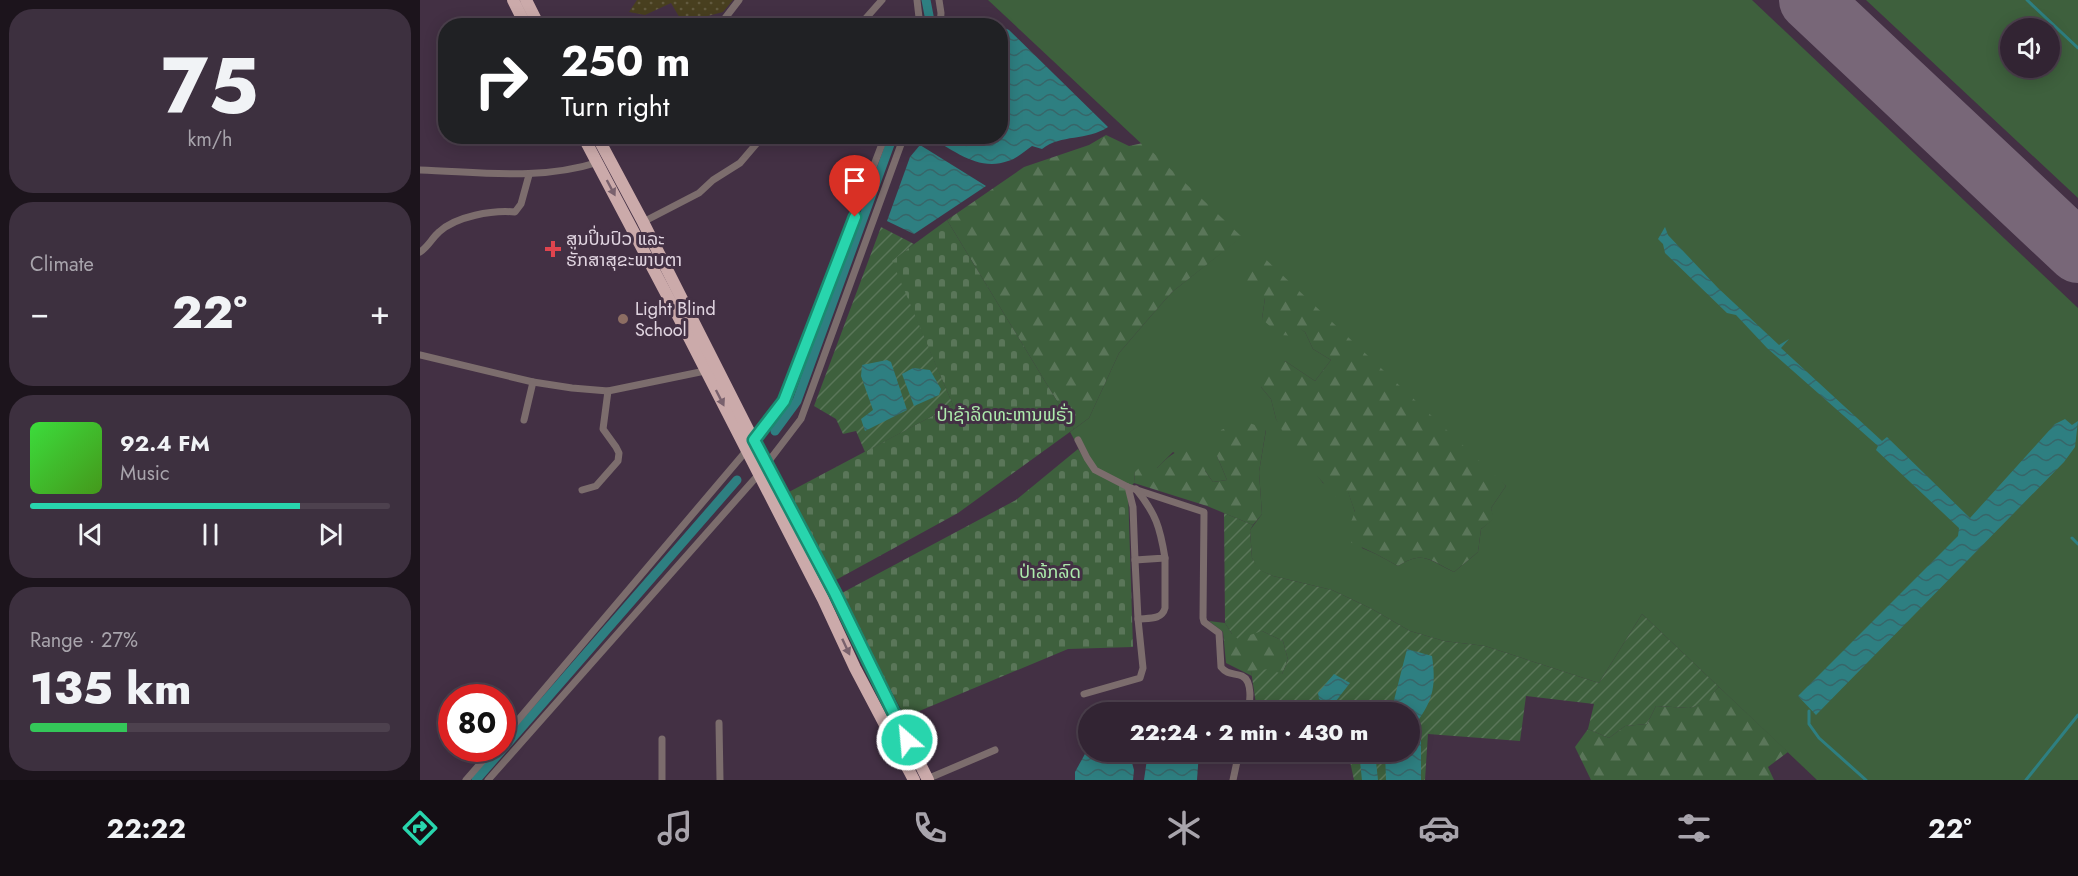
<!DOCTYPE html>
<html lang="en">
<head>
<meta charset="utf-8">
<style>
  body { margin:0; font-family:Jost,"Noto Sans Lao",sans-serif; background:#3d303f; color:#f1f3f6; height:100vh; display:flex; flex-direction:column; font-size:22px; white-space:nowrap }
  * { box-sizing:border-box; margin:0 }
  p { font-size:20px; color:#a8a4ac }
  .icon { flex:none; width:33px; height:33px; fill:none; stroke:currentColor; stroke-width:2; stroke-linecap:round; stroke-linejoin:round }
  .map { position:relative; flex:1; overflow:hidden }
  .sheet { display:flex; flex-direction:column; gap:9px; padding:9px; background:#1c141c; width:420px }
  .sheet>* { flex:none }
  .top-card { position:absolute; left:18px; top:18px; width:570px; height:126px; border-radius:24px; box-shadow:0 3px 15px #0003,0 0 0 2px #4d414e; background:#202124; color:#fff; overflow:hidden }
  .buttons { position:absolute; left:1580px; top:18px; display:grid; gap:12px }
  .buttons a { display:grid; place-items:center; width:60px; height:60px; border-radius:50%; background:#322433; box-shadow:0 3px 15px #0003,0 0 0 2px #4d414e; font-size:30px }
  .speed { position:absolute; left:18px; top:684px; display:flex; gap:12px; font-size:30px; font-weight:700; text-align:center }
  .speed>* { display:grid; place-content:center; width:78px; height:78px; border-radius:50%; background:#322433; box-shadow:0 3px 15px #0003,0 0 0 2px #4d414e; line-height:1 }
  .speed .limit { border:9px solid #d22; background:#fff; color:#111 }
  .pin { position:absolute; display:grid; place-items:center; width:51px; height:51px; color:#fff; margin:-62px -26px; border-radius:50% 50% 50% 0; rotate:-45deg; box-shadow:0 0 6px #0007 }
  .pin .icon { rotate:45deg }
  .me { position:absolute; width:66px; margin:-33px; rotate:333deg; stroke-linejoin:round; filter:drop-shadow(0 0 4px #0008) }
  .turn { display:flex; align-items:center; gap:21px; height:126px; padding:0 24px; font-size:27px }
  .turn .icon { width:78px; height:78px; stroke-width:2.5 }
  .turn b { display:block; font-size:42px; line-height:51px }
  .big { font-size:45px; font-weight:800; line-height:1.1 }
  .sheet .card { flex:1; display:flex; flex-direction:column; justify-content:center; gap:9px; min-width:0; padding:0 21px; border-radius:24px; background:#3d303f }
  .sheet .dial { align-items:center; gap:0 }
  .dial b { font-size:78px; line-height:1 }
  .song { display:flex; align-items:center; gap:18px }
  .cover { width:72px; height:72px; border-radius:9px; background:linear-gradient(135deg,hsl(120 70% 55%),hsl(100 70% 35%)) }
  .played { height:6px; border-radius:3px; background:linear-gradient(90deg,#28d5ad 75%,#4d414e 75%) }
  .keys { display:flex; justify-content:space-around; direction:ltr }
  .heat { display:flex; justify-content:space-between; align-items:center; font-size:33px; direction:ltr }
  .charge { height:9px; border-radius:4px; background:linear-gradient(90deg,#34c759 27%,#4d414e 0) }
  .trip { position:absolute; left:658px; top:702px; width:342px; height:60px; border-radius:30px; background:#322433; box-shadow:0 3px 15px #0003,0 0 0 2px #4d414e; font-weight:800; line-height:60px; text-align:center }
  .menu { display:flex; height:96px; justify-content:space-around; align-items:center; background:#140e14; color:#a8a4ac }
  .menu .icon { width:42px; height:42px }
  .menu .active { color:#28d5ad }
  .menu b { font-size:27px; color:#f1f3f6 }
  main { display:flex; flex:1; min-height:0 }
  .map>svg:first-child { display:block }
  .grass { fill:#3e603d; fill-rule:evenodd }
  .forest { fill:url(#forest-firs) }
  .sand { fill:url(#sand-dots) }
  .cemetery { fill:url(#cemetery-stones) }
  .garden { fill:url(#garden-furrows) }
  .water { fill:url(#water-waves) }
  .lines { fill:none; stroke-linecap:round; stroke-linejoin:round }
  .stream { stroke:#2e7f81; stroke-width:3 }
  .canal { stroke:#2e7f81; stroke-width:9 }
  .runway { stroke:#786778; stroke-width:62 }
  .minor { stroke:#7c6d6d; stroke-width:7 }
  .trunk { stroke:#cbaaaa; stroke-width:12 }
  .oneway { fill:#79616d }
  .route-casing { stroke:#1a8a70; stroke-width:15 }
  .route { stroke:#28d5ad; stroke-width:10 }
  .health-dot { fill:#e0444e; stroke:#433044; stroke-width:2 }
  .education-dot { fill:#8d6e63; stroke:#433044; stroke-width:2 }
  .labels { text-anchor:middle; stroke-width:6; stroke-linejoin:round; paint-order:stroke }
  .poi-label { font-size:18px; fill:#e1d5e1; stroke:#433044; text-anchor:start }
  .park-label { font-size:18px; fill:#adebac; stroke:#433044 }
</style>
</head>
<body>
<main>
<section class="sheet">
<div class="card dial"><b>75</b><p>km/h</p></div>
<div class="card"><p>Climate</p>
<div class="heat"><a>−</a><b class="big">22°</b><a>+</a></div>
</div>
<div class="card">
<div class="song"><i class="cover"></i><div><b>92.4 FM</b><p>Music</p></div></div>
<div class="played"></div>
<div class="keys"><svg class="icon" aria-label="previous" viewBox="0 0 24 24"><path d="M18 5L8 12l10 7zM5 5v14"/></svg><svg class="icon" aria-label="pause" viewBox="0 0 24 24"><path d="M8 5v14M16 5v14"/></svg><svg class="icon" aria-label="next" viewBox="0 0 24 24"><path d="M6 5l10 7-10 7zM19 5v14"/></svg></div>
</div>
<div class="card"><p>Range · 27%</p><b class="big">135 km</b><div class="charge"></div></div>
</section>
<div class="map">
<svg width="1658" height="780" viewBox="0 0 1658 780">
  <defs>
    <pattern id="forest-firs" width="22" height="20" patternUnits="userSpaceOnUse" patternTransform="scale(1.5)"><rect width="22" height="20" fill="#3e603d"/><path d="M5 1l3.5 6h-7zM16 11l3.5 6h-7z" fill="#5a7659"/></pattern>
    <pattern id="sand-dots" width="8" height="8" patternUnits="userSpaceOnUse" patternTransform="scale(1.5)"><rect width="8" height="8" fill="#483f1f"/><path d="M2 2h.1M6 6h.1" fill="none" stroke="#625a3f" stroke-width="1.8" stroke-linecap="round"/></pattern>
    <pattern id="cemetery-stones" width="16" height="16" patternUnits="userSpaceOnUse" patternTransform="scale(1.5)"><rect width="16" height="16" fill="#3e603d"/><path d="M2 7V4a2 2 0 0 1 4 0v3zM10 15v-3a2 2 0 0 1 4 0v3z" fill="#5a7659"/></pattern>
    <pattern id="garden-furrows" width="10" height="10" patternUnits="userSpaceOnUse" patternTransform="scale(1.5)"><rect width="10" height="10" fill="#3e603d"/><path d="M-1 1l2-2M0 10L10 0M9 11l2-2" fill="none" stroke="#5a7659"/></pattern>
    <pattern id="water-waves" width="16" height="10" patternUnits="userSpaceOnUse" patternTransform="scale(1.5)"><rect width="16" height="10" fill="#2e7f81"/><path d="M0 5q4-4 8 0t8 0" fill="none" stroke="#376669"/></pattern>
  </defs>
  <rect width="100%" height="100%" fill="#433044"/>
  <g class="grass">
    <path d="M 568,0 L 1332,0 L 1658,308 L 1658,780 L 1397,780 L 1222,614 L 1179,683 L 1065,646 L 1024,641 L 990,631 L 952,609 L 912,590 L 853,576 L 839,570 L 832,558 L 830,530 L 842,514 L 839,472 L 846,430 L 797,456 L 807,480 L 793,482 L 785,471 L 753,452 L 737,468 L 715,472 L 714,483 L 708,490 L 671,469 L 650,432 L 669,418 L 699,353 L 730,317 L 752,292 L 821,237 ZM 845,298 L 1086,486 L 1071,508 L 1073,519 L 1061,529 L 1058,552 L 1034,572 C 1009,560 1003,550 978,566 L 956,554 L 942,548 L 935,512 L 928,491 L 903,483 L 856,419 L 851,399 L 841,387 L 865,361 L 895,381 L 911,360 L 893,349 L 885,332 L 877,326 L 842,319 Z"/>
    <path d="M 1446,0 L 1658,0 L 1658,198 ZM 1629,28 L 1629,68 L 1590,68 L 1590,28 Z"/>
  </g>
  <g class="forest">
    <path d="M 686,135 L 709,146 L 723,143 L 822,237 L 752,292 L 730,317 L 699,353 L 669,418 L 654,429 L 527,220 L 604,167 L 669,145 Z"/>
    <path d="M 839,253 L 1086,486 L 1071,508 L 1074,519 L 1061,529 L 1058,552 L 1034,572 C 1010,560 1003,550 978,566 L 956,554 L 924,539 L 935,512 L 928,492 L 916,497 L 871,447 L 856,419 L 851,399 L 841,387 L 844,374 L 865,361 L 895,381 L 911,360 L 893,349 L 885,332 L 877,327 L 876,336 L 860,335 L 842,319 L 845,298 L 819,273 Z"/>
    <path d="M 824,421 L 846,429 L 839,472 L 842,514 L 833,525 L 787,506 L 714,483 L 715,472 L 723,464 L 737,468 C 755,450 762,444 786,458 L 785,471 L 793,482 L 807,480 L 797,456 L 801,430 Z"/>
    <path d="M 789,621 L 805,623 L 812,634 L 842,631 L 863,641 L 868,660 L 862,674 L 831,671 L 832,676 L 806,663 L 803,632 Z"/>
    <path d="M 1299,687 L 1368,752 L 1348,767 L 1354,780 L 1171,780 L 1155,747 L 1168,729 L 1189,738 L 1205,726 L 1227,724 L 1236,706 L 1269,708 L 1280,705 Z"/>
  </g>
  <path class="sand" d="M 217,0 L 313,0 L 303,12 L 284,17 L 272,25 L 264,25 L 251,3 L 225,15 L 209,12 Z"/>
  <g class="cemetery">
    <path d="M 527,220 L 654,429 L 538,513 L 414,581 L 367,493 L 533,405 L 471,261 Z"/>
    <path d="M 658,449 L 671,469 L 708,490 L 713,647 L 648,649 L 485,717 L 420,594 L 596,500 Z"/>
  </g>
  <g class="garden">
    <path d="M 461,227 L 494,244 L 472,261 L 533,405 L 445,452 L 436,431 L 423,434 L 416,419 L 394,406 Z"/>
    <path d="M 804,513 L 833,525 L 830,530 L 832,558 L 840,570 L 853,576 L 912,590 L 952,609 L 990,631 L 1024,641 L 1065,646 L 1179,683 L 1222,614 L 1299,687 L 1281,705 L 1269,708 L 1236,706 L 1227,724 L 1205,726 L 1189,738 L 1168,729 L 1174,704 L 1106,696 L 1100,741 L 1008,734 L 1005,780 L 934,780 L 928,752 L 990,752 L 990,712 L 857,712 L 836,704 L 831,671 L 849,669 L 862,674 L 868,660 L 863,641 L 842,631 L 818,639 L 812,634 L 805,623 Z"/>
  </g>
  <g class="water">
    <path d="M 580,26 L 589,30 L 688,127 C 667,141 641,134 622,149 L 612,146 C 605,151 596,159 588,161 C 559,172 533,150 510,137 L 580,136 Z"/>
    <path d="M 500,145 L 566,186 L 494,234 L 467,221 L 490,157 Z"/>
    <path d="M 1245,227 L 1248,235 L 1298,288 L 1359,345 L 1369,339 L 1361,348 L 1462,441 L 1467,437 L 1550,518 L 1635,424 L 1645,419 L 1652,425 L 1658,421 L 1655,447 L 1644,462 L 1396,715 L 1378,696 L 1538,536 L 1539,528 L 1456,450 L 1458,446 L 1347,348 L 1316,315 L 1307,313 L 1245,253 L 1243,244 L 1238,239 Z"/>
    <path d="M 467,360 L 471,362 L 487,410 L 445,431 L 441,419 L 453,410 L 441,376 L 442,365 Z"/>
    <path d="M 493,368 L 510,370 L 521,389 L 519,395 L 494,406 L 482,374 Z"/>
    <path d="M 987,649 L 1012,656 C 1016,684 1014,699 997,722 L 990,721 L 990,712 L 971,712 Z"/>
    <path d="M 914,674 L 930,683 L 912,706 L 899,699 L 898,693 Z"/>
    <path d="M 1001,734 L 1001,780 L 966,780 L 965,752 L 990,752 L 990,735 Z"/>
    <path d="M 666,752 L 695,754 L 711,759 L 714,770 L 713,780 L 655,780 L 655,772 Z"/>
    <path d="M 728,752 L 779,752 L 777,780 L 724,780 Z"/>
    <path d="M 939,752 L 955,752 L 958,780 L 942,780 Z"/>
  </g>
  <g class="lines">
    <g class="stream">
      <path d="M 1607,0 L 1658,48"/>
      <path d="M 1652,538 L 1658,544"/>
      <path d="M 1389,711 L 1389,724 L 1399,738 L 1446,780"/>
      <path d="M 1606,780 L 1658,715"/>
    </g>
    <g class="canal">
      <path d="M 506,0 L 511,26"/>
      <path d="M 355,431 L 377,401 L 473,136"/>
      <path d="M 56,780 L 317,480"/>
    </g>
    <path class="runway" d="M 1390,0 L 1658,252"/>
    <g class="minor">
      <path d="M 497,0 L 500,26"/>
      <path d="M 519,0 L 521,13 L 520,26"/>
      <path d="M 299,26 L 319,0"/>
      <path d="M 439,26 L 462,0"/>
      <path d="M 0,170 C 62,172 119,181 179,162"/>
      <path d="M 223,222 L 279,193 L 293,180 L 320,163 L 343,136"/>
      <path d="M 0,252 C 8,247 12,238 19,232 C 36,216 73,210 95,212 L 101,204 L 109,175"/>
      <path d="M 0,355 L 113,382 L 152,388 L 188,391 L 285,371"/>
      <path d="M 104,420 L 113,382"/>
      <path d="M 658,440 L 667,458 L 675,470 L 708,487 L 784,512 L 783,618 L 784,622 L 799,633 L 801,667 C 807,675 814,673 822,676 C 833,681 830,703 828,712"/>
      <path d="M 334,441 L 364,401 L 465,136"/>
      <path d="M 708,487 L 713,507 L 715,560 L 745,558 C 740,527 736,514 716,489"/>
      <path d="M 162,490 L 176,486 L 198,461 L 199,453 L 196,447 L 183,429 L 188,391"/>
      <path d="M 715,560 L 718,619 C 729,618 742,620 745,608 L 745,558"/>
      <path d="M 664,694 L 720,678 L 723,668 L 718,619"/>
      <path d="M 299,723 L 300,780"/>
      <path d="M 82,739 L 327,450"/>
      <path d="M 507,779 L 575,750"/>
      <path d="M 46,780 L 74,748"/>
      <path d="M 68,780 L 339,474 L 381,419 L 484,136"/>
      <path d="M 242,780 L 242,739"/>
      <path d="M 813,780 L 819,752"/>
    </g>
    <g class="trunk">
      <path d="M 93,0 L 106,26"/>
      <path d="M 106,0 L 119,26"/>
      <path d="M 163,136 L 258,316 L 403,599 L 435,668 L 494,780"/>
      <path d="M 177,136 L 223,222 L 346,465 L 415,593 L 508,780"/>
    </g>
  </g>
  <defs><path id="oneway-solid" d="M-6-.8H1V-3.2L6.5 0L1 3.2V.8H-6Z" transform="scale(1.5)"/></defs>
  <g class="oneway">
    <use href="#oneway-solid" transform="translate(191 188) rotate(62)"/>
    <use href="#oneway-solid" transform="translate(300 398) rotate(63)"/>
    <use href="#oneway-solid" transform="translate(426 647) rotate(65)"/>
  </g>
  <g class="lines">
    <defs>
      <path id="route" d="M 435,217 L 364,401 L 334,440 L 415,593 L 487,740"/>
    </defs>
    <use href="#route" class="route-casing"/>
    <use href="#route" class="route"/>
  </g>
  <path class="health-dot" d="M130 240h6v6h6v6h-6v6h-6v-6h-6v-6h6z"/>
  <circle class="education-dot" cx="203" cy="319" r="6"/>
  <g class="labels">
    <g class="poi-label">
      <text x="146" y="245">ສູນປິ່ນປົວ ແລະ<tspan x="146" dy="21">ຮັກສາສຸຂະພາບຕາ</tspan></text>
      <text x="215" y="315">Light Blind<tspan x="215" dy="21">School</tspan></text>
    </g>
    <g class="park-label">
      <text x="585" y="421">ປ່າຊ້າລິດທະຫານຟຣັ່ງ</text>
      <text x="630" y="578">ປ່າລ້ກລົດ</text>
    </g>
  </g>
</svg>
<div class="buttons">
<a><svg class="icon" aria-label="sound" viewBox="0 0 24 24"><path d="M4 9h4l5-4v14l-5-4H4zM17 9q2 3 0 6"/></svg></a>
</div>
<div class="speed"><div class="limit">80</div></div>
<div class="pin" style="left:435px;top:217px;background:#d93025"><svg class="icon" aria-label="arrive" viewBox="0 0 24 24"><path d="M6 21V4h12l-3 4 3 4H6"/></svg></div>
<svg class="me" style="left:487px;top:740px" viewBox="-20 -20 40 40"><circle r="17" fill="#28d5ad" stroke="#fff" stroke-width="3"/><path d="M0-11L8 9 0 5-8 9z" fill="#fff"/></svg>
<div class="trip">22:24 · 2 min · 430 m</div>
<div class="top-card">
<div class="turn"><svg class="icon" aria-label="right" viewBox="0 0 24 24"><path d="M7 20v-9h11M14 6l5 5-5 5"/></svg><div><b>250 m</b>Turn right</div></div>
</div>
</div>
</main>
<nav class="menu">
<b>22:22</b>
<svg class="icon active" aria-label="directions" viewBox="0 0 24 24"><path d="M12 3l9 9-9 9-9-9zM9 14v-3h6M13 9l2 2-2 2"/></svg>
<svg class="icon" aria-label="music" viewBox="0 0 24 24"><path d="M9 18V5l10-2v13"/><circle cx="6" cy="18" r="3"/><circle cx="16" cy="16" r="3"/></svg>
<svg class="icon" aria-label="phone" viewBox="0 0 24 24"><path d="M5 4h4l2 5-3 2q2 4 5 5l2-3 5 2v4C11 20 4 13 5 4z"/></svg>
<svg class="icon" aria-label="climate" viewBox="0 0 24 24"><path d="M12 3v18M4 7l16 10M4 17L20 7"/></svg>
<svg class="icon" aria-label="car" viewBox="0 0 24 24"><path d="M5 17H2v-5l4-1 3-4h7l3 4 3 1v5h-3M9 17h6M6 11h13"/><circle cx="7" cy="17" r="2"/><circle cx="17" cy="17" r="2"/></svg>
<svg class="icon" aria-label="filters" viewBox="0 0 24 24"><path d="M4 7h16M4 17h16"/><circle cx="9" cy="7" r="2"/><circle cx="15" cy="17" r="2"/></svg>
<b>22°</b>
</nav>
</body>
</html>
